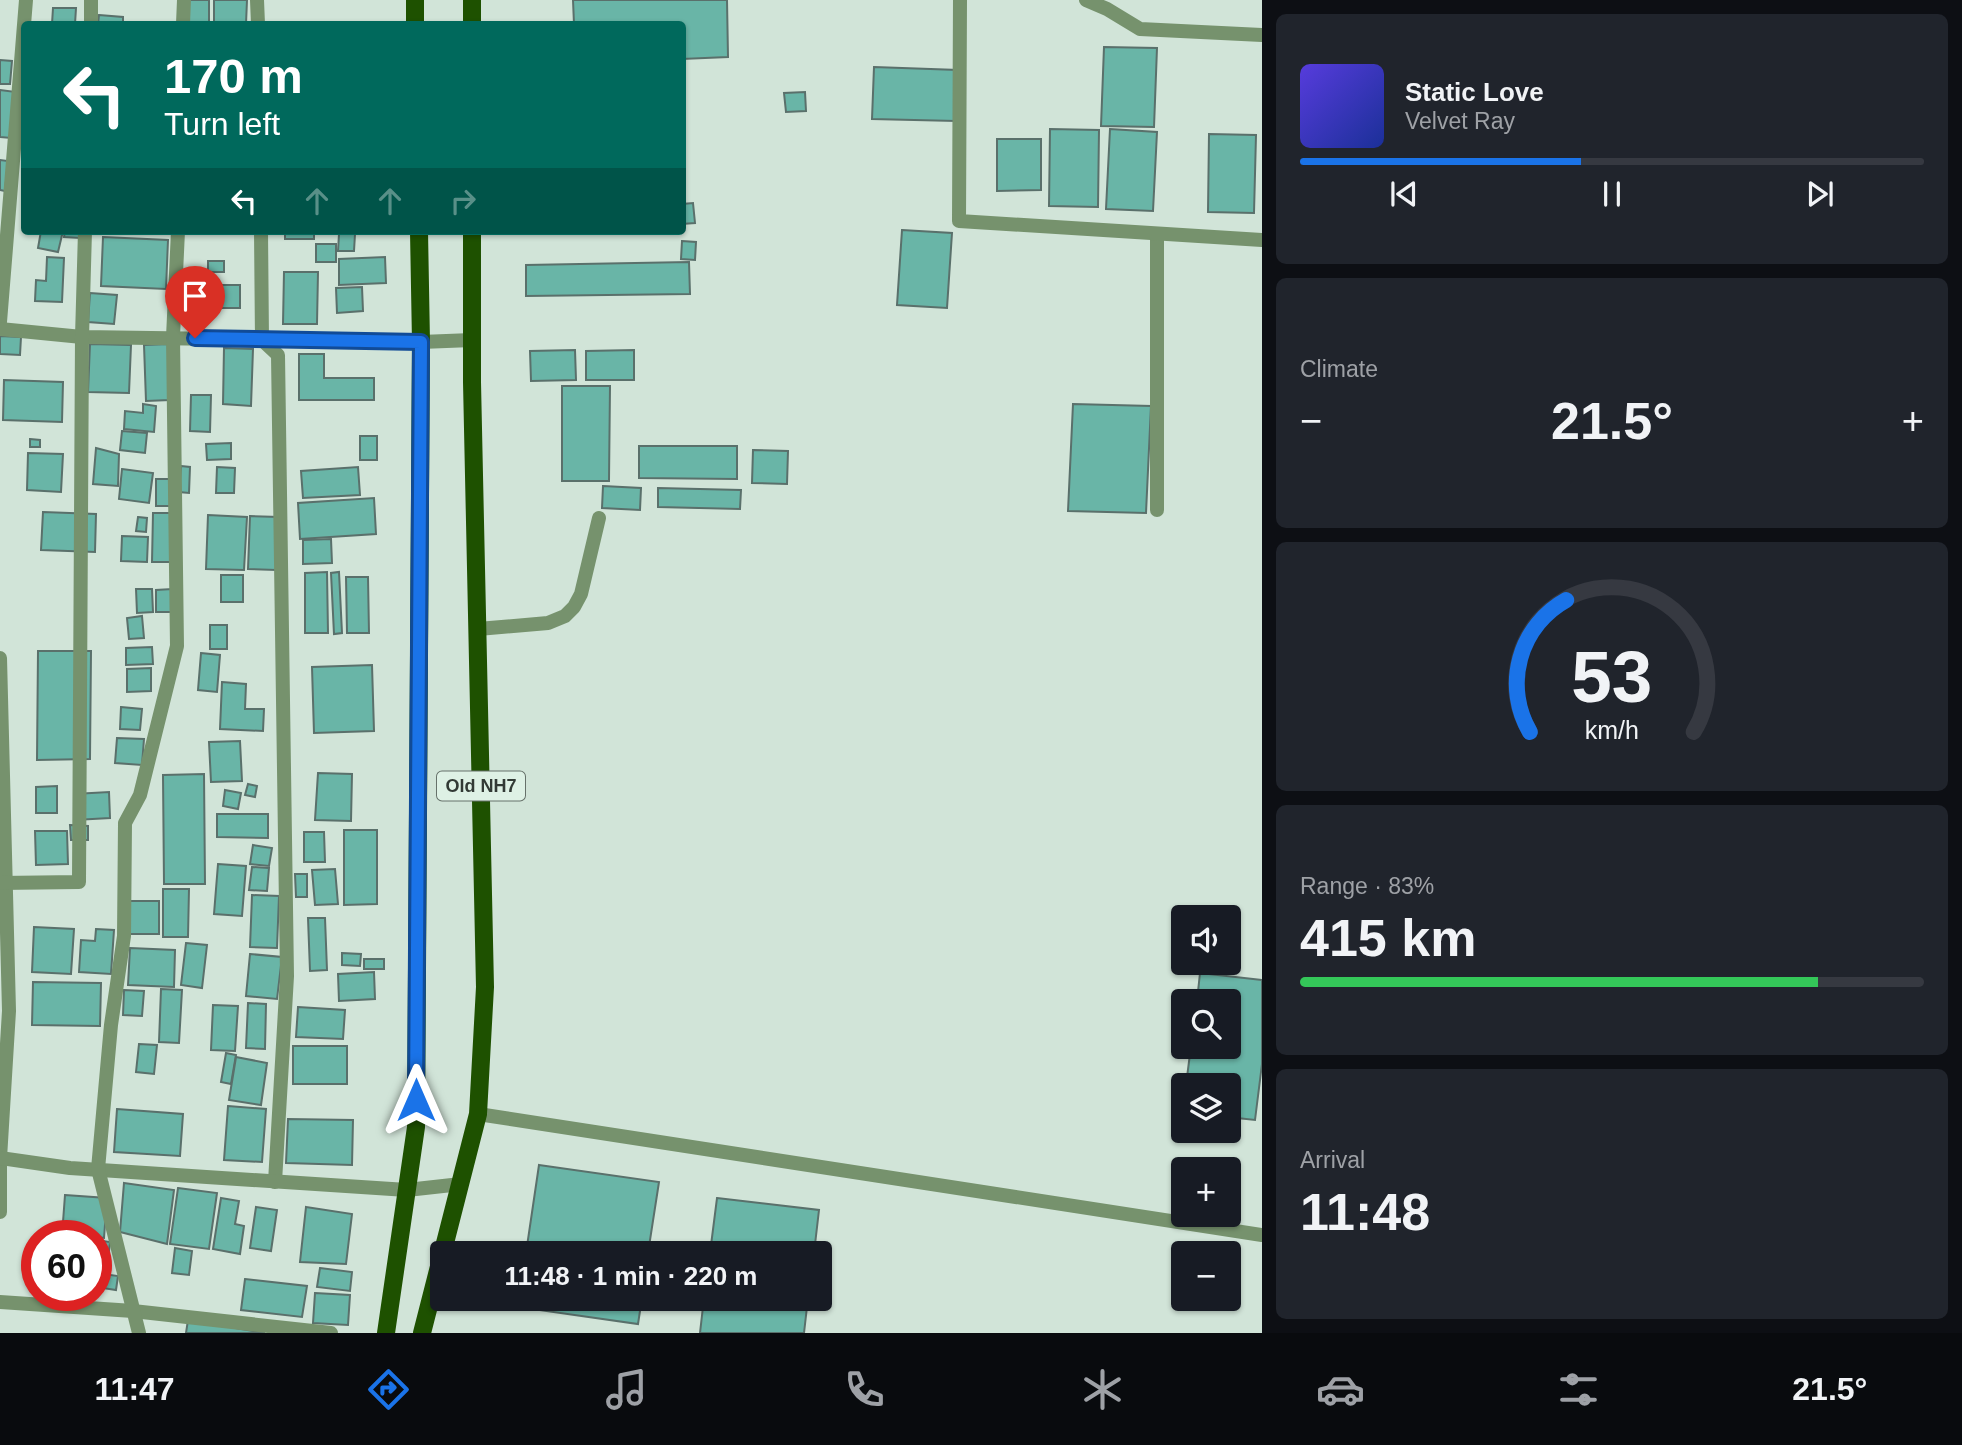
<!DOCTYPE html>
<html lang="en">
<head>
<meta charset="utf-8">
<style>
  body { margin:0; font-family:Helvetica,sans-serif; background:#20242c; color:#f1f3f6; height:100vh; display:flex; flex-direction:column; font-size:26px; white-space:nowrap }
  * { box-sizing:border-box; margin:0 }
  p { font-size:23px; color:#9ea1a6 }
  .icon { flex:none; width:38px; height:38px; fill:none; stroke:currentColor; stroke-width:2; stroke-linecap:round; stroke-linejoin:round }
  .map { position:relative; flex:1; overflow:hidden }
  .drawer { display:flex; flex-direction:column; gap:14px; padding:14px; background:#0d0f14; width:700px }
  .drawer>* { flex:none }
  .hud { position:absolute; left:21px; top:21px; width:665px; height:214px; border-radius:7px; box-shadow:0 2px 5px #0004; background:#00695c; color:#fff; overflow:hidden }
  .tools { position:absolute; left:1171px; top:905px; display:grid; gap:14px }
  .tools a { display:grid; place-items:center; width:70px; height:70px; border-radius:7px; background:#171b24; box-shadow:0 2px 5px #0004; font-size:35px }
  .speed { position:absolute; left:21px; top:1220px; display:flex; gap:14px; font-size:35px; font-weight:700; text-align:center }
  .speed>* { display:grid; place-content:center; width:91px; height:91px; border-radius:50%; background:#171b24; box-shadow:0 2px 5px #0004; line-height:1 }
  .speed .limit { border:10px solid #d22; background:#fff; color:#111 }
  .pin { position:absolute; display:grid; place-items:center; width:60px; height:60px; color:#fff; margin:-72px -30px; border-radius:50% 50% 50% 0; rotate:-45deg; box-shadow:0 0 7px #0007 }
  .pin .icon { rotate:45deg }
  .me { position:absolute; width:77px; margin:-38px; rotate:0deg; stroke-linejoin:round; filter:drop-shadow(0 0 5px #0008) }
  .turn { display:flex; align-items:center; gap:24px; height:147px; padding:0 28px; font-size:32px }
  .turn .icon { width:91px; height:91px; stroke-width:2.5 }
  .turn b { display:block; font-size:49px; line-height:60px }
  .lanes { display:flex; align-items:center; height:66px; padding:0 28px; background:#0003; justify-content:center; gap:35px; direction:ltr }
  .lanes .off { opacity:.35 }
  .big { font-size:52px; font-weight:700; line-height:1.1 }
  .drawer .tile { flex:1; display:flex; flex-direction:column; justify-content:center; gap:10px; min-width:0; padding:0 24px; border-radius:10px; background:#20242c }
  .drawer .dial { align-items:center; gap:0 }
  .dial svg { height:182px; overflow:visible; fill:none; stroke:#363941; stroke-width:7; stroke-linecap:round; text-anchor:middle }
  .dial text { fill:#f1f3f6; stroke:none }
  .song { display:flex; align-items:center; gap:21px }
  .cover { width:84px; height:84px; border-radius:10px; background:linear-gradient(135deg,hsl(250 70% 55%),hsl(230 70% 35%)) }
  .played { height:7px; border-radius:4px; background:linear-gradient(90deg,#1a73e8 45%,#363941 45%) }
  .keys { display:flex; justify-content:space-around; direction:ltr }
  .heat { display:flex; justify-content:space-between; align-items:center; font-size:38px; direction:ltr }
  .charge { height:10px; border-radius:5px; background:linear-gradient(90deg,#34c759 83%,#363941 0) }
  .trip { position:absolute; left:430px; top:1241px; width:402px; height:70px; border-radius:7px; background:#171b24; box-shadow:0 2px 5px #0004; font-weight:700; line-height:70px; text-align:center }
  .tabs { display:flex; height:112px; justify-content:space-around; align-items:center; background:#090b0e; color:#9ea1a6 }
  .tabs .icon { width:49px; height:49px }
  .tabs .on { color:#1a73e8 }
  .tabs b { font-size:32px; color:#f1f3f6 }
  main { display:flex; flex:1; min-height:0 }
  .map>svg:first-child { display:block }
  .building { fill:#69b5a7; stroke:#5a706b; stroke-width:2 }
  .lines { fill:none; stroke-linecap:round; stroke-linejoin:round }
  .service { stroke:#76926d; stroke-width:14 }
  .minor { stroke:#76926d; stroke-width:14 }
  .primary { stroke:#1e5100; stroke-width:18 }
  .route-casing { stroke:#114b97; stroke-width:18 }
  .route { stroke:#1a73e8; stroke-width:12 }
  .labels { text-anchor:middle; stroke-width:7; stroke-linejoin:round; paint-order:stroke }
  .shield { fill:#def1e5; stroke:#66716a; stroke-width:2 }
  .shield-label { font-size:18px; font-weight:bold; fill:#323a35 }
</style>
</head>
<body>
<main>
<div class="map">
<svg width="1262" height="1333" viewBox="0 0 1262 1333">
  <rect width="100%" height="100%" fill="#d1e4d8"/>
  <g class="building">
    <path d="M 187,0 L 209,0 L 209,24 L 186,24 Z"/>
    <path d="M 214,0 L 247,0 L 246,24 L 214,24 Z"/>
    <path d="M 573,0 L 727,0 L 728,57 L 682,59 L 682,24 L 574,24 Z"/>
    <path d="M 53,8 L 76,8 L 75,24 L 52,24 Z"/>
    <path d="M 99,15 L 123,17 L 123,24 L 98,24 Z"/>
    <path d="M 1104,47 L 1157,48 L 1154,127 L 1101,126 Z"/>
    <path d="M 0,60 L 12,61 L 10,84 L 0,84 Z"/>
    <path d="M 874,67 L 958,70 L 956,121 L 872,119 Z"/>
    <path d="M 0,90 L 16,92 L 11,138 L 0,137 Z"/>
    <path d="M 805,92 L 806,111 L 786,112 L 784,93 Z"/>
    <path d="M 1050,129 L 1099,130 L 1098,207 L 1049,206 Z"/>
    <path d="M 1110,129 L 1157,132 L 1153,211 L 1106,209 Z"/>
    <path d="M 1209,134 L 1256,135 L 1254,213 L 1208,212 Z"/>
    <path d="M 997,139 L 1041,139 L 1041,190 L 997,191 Z"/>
    <path d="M 0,160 L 8,161 L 5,191 L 0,190 Z"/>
    <path d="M 693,203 L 695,223 L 682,224 L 682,204 Z"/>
    <path d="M 902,230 L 952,233 L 947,308 L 897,305 Z"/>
    <path d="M 41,231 L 63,231 L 58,252 L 38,248 Z"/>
    <path d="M 65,231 L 80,231 L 80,238 L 64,237 Z"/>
    <rect x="285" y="231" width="29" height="8"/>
    <path d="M 339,234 L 355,234 L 354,251 L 338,251 Z"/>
    <path d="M 103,237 L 168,240 L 166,289 L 101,286 Z"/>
    <path d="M 682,241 L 696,242 L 695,260 L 681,259 Z"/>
    <rect x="316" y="244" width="20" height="18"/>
    <path d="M 47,257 L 64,258 L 62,302 L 35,301 L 36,280 L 46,281 Z"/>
    <path d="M 385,257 L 386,283 L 339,285 L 339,259 Z"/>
    <rect x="208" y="261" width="16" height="11"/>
    <path d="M 689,262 L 690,294 L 526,296 L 526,265 Z"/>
    <path d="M 284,272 L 318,272 L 317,324 L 283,324 Z"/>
    <rect x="213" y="285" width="27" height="23"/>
    <path d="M 362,287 L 363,311 L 337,313 L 336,288 Z"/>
    <path d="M 90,293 L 117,295 L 114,324 L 88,322 Z"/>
    <path d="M 0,336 L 21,337 L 20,355 L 0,354 Z"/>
    <path d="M 90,344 L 131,345 L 129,393 L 88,392 Z"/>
    <path d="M 168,344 L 170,400 L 146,401 L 144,345 Z"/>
    <path d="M 224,348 L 253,349 L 251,406 L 223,404 Z"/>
    <path d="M 575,350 L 576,380 L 531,381 L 530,351 Z"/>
    <path d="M 634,350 L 634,380 L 586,380 L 586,351 Z"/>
    <path d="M 299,354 L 324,354 L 324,378 L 374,378 L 374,400 L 299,400 Z"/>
    <path d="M 4,380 L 63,382 L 62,422 L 3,420 Z"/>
    <path d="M 562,386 L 610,386 L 609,481 L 562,481 Z"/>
    <path d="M 191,395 L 211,395 L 210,432 L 190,431 Z"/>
    <path d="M 143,404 L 156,406 L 154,432 L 124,429 L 125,411 L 143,413 Z"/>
    <path d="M 1073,404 L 1151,406 L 1146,513 L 1068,511 Z"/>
    <path d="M 122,431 L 147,433 L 145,453 L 120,450 Z"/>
    <rect x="360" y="436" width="17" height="24"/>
    <path d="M 30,439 L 40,440 L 40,447 L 30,447 Z"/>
    <path d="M 231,443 L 231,459 L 207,460 L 206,444 Z"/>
    <path d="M 639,446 L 737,446 L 737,479 L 639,478 Z"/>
    <path d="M 96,448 L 119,454 L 118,486 L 93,484 Z"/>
    <path d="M 753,450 L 788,451 L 787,484 L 752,483 Z"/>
    <path d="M 28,453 L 63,454 L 61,492 L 27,490 Z"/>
    <path d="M 181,466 L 190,467 L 189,493 L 179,492 Z"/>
    <path d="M 217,467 L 235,468 L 234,493 L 216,493 Z"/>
    <path d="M 358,467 L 360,495 L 303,498 L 301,471 Z"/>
    <path d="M 122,469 L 153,473 L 149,503 L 119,499 Z"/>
    <path d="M 156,479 L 171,479 L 172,506 L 156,506 Z"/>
    <path d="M 603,486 L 641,488 L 640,510 L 602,508 Z"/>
    <path d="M 658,488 L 741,490 L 740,509 L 658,507 Z"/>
    <path d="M 374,498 L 376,534 L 300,539 L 298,503 Z"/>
    <path d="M 43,512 L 96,514 L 95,552 L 41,550 Z"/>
    <path d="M 153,513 L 171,513 L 170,562 L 152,562 Z"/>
    <path d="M 208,515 L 247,517 L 244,570 L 206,569 Z"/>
    <path d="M 250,516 L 279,517 L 276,570 L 248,569 Z"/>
    <path d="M 138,517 L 147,518 L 146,532 L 136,531 Z"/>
    <path d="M 122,536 L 148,537 L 147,562 L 121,561 Z"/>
    <path d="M 331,539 L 332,563 L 303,564 L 303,540 Z"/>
    <path d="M 327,572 L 328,633 L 305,633 L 305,573 Z"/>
    <path d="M 339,572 L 342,633 L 334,634 L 331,573 Z"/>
    <rect x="221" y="575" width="22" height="27"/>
    <path d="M 346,577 L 368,577 L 369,633 L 347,633 Z"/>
    <path d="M 136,589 L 152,589 L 153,612 L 137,613 Z"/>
    <path d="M 172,589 L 173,612 L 156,612 L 156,590 Z"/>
    <path d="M 142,616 L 144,638 L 129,639 L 127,618 Z"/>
    <rect x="210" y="625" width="17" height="24"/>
    <path d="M 152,647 L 153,664 L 126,665 L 126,648 Z"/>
    <path d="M 38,651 L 91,651 L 90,759 L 37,760 Z"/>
    <path d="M 201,653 L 220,655 L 217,692 L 198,690 Z"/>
    <path d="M 372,665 L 374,731 L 314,733 L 312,667 Z"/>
    <path d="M 151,668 L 151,691 L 127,692 L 127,669 Z"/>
    <path d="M 222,682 L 246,684 L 245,709 L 264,709 L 263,731 L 220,729 Z"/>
    <path d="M 121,707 L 142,709 L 140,730 L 120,729 Z"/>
    <path d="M 117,738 L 144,739 L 142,765 L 115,763 Z"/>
    <path d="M 240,741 L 242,781 L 211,782 L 209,742 Z"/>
    <path d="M 318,773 L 352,774 L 351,821 L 315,820 Z"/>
    <path d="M 204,774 L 205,884 L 164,884 L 163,775 Z"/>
    <path d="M 248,784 L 257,786 L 255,797 L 245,795 Z"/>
    <path d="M 57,786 L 57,813 L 36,813 L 36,787 Z"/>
    <path d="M 225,790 L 241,793 L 238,809 L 223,806 Z"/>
    <path d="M 109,792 L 110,818 L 75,820 L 74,794 Z"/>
    <path d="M 217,814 L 268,814 L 268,838 L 217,837 Z"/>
    <path d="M 70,825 L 88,826 L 88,840 L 71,840 Z"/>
    <path d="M 344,830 L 377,830 L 377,904 L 344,905 Z"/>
    <path d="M 35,831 L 67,831 L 68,864 L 36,865 Z"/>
    <path d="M 304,832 L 324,832 L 325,862 L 304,862 Z"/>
    <path d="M 253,845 L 272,848 L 269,866 L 250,864 Z"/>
    <path d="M 218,864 L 246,866 L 242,916 L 214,914 Z"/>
    <path d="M 252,867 L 269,868 L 267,891 L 249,890 Z"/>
    <path d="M 335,869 L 338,904 L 315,905 L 312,870 Z"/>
    <path d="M 295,874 L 307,874 L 307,897 L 296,897 Z"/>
    <path d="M 163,889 L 189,889 L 188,937 L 163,937 Z"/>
    <path d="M 252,895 L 279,896 L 277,948 L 250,947 Z"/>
    <rect x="130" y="901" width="29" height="33"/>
    <path d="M 308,918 L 325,918 L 327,970 L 310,971 Z"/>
    <path d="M 34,927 L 74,929 L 71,974 L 32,972 Z"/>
    <path d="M 96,929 L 114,930 L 111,974 L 79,972 L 81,940 L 95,941 Z"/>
    <path d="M 186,943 L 207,945 L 202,988 L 181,985 Z"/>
    <path d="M 130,948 L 175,950 L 174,987 L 128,985 Z"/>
    <path d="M 342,953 L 361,954 L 360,966 L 342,965 Z"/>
    <path d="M 250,954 L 282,957 L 277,999 L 246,996 Z"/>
    <rect x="364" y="959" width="20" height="10"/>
    <path d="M 374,972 L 375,999 L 339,1001 L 338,974 Z"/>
    <path d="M 1200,973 L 1262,980 L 1262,1064 L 1255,1120 L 1228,1117 L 1228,1085 L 1186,1085 L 1191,1046 L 1228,1046 L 1228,1001 L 1197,1001 Z"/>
    <path d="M 33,982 L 101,983 L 100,1026 L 32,1025 Z"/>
    <path d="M 161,989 L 182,990 L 179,1043 L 159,1042 Z"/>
    <path d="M 124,990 L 144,991 L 142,1016 L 123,1015 Z"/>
    <path d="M 248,1003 L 266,1004 L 265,1049 L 246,1048 Z"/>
    <path d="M 213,1005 L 238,1006 L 235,1051 L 211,1050 Z"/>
    <path d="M 298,1007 L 345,1010 L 343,1039 L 296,1037 Z"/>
    <path d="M 139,1044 L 157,1045 L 154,1074 L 136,1072 Z"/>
    <rect x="293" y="1046" width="54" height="38"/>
    <path d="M 226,1053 L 236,1055 L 231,1084 L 221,1082 Z"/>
    <path d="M 236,1057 L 267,1063 L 261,1105 L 229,1100 Z"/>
    <path d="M 228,1106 L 266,1109 L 262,1162 L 224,1160 Z"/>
    <path d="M 117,1109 L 183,1114 L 180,1156 L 114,1152 Z"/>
    <path d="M 288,1119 L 353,1120 L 352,1165 L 286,1163 Z"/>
    <path d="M 539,1165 L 659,1182 L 648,1253 L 526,1253 Z"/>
    <path d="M 124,1183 L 174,1190 L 167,1244 L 120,1232 Z"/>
    <path d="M 178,1188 L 217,1193 L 209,1249 L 170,1244 Z"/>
    <path d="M 65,1195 L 107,1198 L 104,1238 L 96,1237 L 96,1236 L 71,1236 L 72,1223 L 63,1222 Z"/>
    <path d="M 221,1198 L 239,1201 L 235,1224 L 244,1226 L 240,1254 L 213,1249 Z"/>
    <path d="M 717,1198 L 819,1210 L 814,1253 L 710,1253 Z"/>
    <path d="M 256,1207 L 277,1210 L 271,1251 L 250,1248 Z"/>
    <path d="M 306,1207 L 352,1214 L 346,1264 L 300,1262 Z"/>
    <path d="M 96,1240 L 110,1242 L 107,1268 L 96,1267 Z"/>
    <path d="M 175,1248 L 192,1251 L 189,1275 L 172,1273 Z"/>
    <path d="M 35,1251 L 37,1251 L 37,1289 L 30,1288 Z"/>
    <path d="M 320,1268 L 352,1272 L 350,1291 L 317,1287 Z"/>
    <path d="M 96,1273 L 118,1276 L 116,1290 L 96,1287 Z"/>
    <path d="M 245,1279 L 307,1286 L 302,1317 L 241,1310 Z"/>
    <path d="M 315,1293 L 350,1295 L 348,1325 L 313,1323 Z"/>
    <path d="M 519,1298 L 642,1298 L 638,1324 L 518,1307 Z"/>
    <path d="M 704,1298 L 808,1298 L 804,1333 L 700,1333 Z"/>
    <path d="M 188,1320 L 265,1333 L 186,1333 Z"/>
  </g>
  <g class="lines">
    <g class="service">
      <path d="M 1157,234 L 1157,510"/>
      <path d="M 478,629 L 548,623 L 565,616 L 574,607 L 581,594 L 599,518"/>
    </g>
    <g class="minor">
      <path d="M 257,0 L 258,24"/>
      <path d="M 960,0 L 959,221 L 1262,240"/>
      <path d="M 1086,0 L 1107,9 L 1140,29 L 1262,35"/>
      <path d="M 91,24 L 91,0"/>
      <path d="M 183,24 L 184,0"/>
      <path d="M 261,231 L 262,340 L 278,355 L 287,976 L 275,1182"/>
      <path d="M 0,322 L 26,0"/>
      <path d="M 0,329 L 82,337 L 421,342 L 472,340"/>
      <path d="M 0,658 L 9,1011 L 0,1158 L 0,1212"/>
      <path d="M 0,883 L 79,882 L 82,337 L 85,231"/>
      <path d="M 478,1114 L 1262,1235"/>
      <path d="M 0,1158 L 70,1168 L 407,1190 L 461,1184"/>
      <path d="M 0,1302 L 133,1311 L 331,1333"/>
      <path d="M 139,1333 L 98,1169 L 111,1025 L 124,936 L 125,823 L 140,795 L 177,646 L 173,337 L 178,231"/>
    </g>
    <g class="primary">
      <path d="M 415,0 L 415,24"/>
      <path d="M 472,0 L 472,24"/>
      <path d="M 386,1333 L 416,1127 L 421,342 L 419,231"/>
      <path d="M 422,1333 L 478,1114 L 485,987 L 472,382 L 472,231"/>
    </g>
  </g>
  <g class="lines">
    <defs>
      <path id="route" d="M 195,338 L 421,342 L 416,1100"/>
    </defs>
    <use href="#route" class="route-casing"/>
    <use href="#route" class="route"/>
  </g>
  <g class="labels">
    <rect class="shield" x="437" y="771.5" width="88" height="29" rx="5"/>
    <g class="shield-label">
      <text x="481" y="792">Old NH7</text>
    </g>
  </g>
</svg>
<div class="tools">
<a><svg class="icon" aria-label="sound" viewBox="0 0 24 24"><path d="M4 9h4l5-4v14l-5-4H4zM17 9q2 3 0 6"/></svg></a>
<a><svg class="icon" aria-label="search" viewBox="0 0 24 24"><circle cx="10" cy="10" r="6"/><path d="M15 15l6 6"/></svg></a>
<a><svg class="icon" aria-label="layers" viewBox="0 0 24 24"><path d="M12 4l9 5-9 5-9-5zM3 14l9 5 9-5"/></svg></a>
<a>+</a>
<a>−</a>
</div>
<div class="speed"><div class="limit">60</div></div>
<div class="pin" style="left:195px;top:338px;background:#d93025"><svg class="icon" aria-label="arrive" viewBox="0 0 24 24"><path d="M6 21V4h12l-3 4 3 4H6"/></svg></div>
<svg class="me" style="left:416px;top:1100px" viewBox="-20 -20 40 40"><path d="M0-17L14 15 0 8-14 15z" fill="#1a73e8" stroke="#fff" stroke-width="4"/></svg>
<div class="trip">11:48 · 1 min · 220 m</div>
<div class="hud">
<div class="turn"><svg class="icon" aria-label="left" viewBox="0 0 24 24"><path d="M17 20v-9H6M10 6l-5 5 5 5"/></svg><div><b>170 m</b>Turn left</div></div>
<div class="lanes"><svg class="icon" aria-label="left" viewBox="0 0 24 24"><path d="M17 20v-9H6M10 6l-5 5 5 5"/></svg><svg class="icon off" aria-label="ahead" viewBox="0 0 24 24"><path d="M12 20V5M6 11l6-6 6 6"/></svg><svg class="icon off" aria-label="ahead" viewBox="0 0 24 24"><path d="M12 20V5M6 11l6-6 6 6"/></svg><svg class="icon off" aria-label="right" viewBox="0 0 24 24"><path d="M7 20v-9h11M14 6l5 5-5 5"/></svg></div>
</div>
</div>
<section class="drawer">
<div class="tile">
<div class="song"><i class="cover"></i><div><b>Static Love</b><p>Velvet Ray</p></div></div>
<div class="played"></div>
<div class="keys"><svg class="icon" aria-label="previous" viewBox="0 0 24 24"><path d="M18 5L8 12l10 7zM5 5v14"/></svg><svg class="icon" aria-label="pause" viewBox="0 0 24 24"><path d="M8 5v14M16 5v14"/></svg><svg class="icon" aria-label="next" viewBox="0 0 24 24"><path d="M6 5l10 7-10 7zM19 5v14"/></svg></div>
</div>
<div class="tile"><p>Climate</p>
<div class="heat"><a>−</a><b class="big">21.5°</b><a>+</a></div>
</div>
<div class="tile dial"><svg viewBox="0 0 100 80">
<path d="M14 69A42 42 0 1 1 86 69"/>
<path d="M14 69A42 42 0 0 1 30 11" stroke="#1a73e8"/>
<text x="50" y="56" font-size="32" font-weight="700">53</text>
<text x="50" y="72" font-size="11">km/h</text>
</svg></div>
<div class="tile"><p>Range · 83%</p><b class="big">415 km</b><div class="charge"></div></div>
<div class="tile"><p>Arrival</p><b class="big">11:48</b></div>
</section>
</main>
<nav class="tabs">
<b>11:47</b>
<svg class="icon on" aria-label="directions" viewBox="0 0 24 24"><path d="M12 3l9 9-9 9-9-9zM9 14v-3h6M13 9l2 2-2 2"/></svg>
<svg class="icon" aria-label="music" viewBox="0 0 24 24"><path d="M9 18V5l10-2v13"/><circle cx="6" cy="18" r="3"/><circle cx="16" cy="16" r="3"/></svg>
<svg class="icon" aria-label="phone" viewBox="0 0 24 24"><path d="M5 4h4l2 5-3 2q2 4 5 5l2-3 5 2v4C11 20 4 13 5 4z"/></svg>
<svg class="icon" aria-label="climate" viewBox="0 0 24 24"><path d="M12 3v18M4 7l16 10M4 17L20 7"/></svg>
<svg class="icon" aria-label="car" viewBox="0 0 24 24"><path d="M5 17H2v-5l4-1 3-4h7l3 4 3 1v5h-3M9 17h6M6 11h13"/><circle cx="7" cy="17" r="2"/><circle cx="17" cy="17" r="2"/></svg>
<svg class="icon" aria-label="filters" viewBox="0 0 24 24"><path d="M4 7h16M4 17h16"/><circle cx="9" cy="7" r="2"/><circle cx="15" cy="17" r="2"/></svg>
<b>21.5°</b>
</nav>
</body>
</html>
